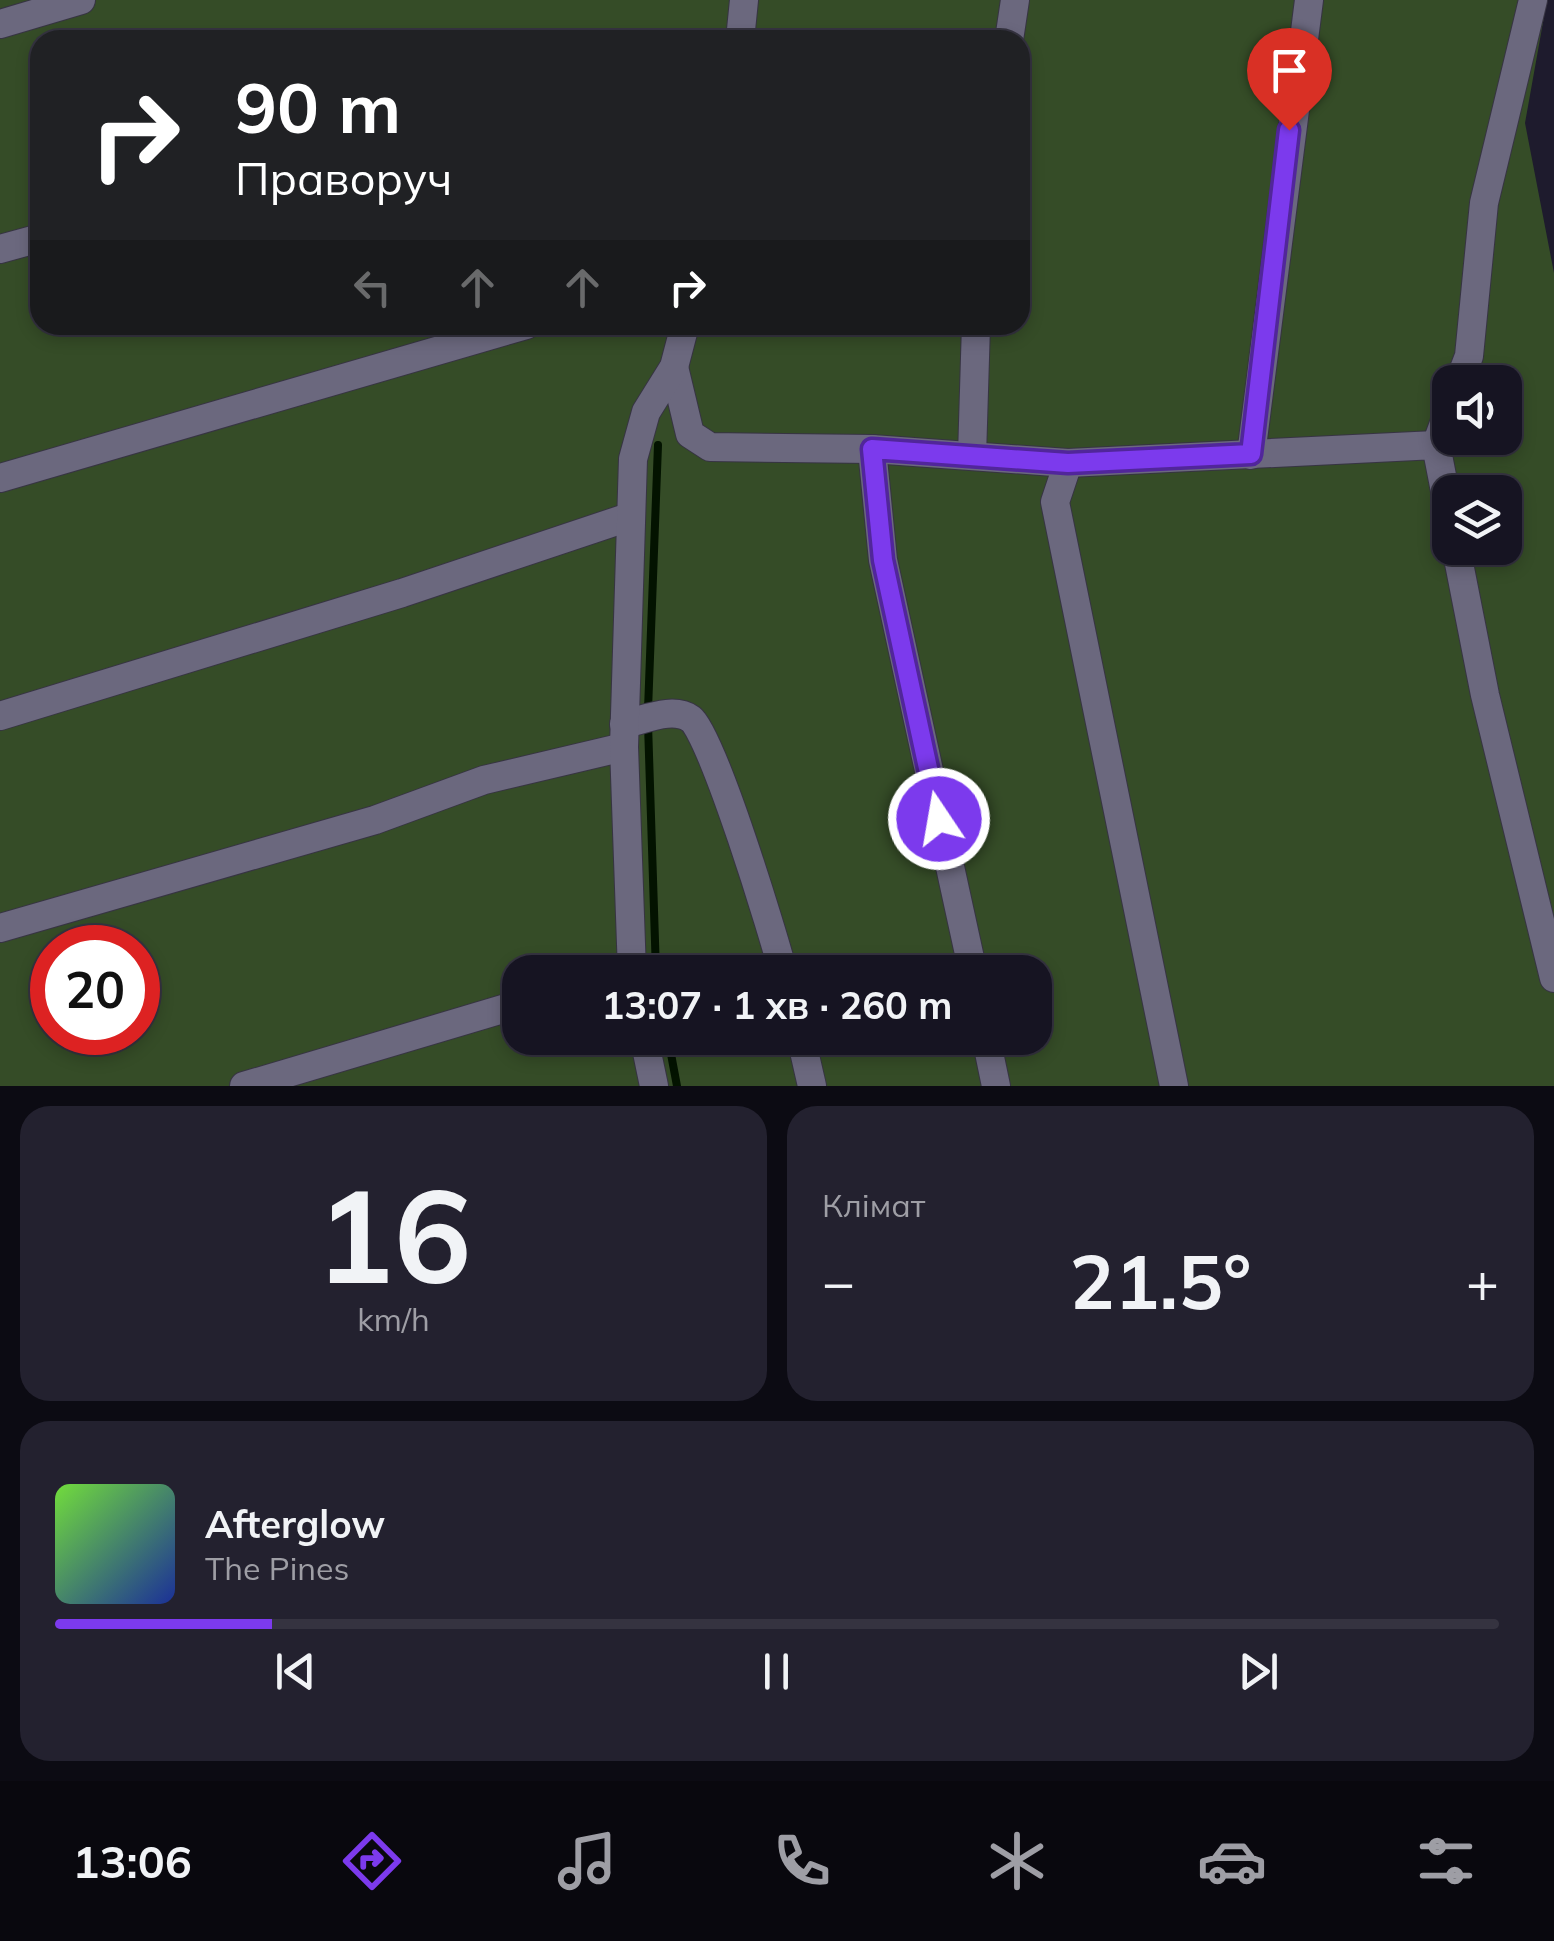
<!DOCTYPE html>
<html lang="uk">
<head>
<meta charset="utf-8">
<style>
  body { margin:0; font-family:Mulish,sans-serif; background:#23212f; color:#f1f3f6; height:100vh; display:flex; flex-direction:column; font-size:38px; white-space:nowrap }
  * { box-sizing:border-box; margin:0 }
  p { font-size:32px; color:#9e9ea5 }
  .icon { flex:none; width:55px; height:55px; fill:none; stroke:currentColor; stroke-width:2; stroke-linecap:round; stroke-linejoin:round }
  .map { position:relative; height:1086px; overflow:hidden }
  .details { display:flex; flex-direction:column; gap:20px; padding:20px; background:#0c0b13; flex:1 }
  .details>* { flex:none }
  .top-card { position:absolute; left:30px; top:30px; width:1000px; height:305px; border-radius:30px; box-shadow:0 5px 15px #0003,0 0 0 2px #353340; background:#202124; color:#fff; overflow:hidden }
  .tools { position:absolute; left:1432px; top:365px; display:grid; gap:20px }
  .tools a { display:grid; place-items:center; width:90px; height:90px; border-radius:20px; background:#161422; box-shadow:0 5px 15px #0003,0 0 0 2px #353340; font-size:50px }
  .speed { position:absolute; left:30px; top:925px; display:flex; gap:20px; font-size:50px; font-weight:700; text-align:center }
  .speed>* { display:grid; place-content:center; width:130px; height:130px; border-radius:50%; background:#161422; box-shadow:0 5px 15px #0003,0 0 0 2px #353340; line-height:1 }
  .speed .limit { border:15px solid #d22; background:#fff; color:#111 }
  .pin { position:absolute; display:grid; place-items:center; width:85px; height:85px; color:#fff; margin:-102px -42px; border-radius:50% 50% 50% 0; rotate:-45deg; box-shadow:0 0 10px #0007 }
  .pin .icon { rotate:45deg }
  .me { position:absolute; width:110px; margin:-55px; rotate:348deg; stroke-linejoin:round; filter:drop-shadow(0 0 8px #0008) }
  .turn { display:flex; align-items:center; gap:35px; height:210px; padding:0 40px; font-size:45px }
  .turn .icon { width:130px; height:130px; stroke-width:2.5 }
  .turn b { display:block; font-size:70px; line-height:85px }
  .lanes { display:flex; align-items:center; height:95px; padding:0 40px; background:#0003; justify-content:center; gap:50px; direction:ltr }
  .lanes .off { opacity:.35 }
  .big { font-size:75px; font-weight:700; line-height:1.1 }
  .details .card { flex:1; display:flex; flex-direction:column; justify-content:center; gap:15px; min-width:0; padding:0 35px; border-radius:30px; background:#23212f }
  .details .dial { align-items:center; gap:0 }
  .dial b { font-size:130px; line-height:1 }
  .song { display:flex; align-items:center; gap:30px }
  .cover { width:120px; height:120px; border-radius:15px; background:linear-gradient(135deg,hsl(100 70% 55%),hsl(230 70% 35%)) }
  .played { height:10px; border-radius:5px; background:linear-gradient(90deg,#7c3aed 15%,#353340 15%) }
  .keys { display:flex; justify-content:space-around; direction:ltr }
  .heat { display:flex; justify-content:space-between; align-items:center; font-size:55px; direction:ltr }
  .details .tiles { flex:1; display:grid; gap:20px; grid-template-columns:1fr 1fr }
  .card:last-child { grid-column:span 2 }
  .trip { position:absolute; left:502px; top:955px; width:550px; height:100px; border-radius:30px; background:#161422; box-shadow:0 5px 15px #0003,0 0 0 2px #353340; font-weight:700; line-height:100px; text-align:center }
  .tabs { display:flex; height:160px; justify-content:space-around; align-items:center; background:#09080e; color:#9e9ea5 }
  .tabs .icon { width:70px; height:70px }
  .tabs .active { color:#7c3aed }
  .tabs b { font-size:45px; color:#f1f3f6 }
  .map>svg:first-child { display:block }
  .green { fill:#354c27; fill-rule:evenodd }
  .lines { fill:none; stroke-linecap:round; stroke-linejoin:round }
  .stream { stroke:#031300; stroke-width:8 }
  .minor-casing { stroke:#373443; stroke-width:30 }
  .minor { stroke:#6b687e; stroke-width:28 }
  .route-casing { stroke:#51269a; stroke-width:25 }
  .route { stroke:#7c3aed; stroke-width:18 }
</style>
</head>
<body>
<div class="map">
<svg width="1554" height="1086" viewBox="0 0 1554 1086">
  <rect width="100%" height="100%" fill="#1e1b2d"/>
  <path class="green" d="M 0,0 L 1547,0 L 1525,123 L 1554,273 L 1554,1086 L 0,1086 ZM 40,40 L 1020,40 L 1020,325 L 40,325 ZM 1450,382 L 1505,382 L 1505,438 L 1450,438 ZM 1450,492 L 1505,492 L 1505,548 L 1450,548 ZM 52,948 L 138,948 L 138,1032 L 52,1032 ZM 520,972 L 1035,972 L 1035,1038 L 520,1038 Z"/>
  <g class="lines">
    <g class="stream">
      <path d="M 648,710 L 658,445"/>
      <path d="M 648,724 L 656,972"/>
      <path d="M 668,1038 L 677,1086"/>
    </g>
    <defs>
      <g id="minor">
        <path d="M 0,24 L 81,0"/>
        <path d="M 740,40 L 744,0"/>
        <path d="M 1009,40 L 1015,0"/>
        <path d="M 0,249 L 40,238"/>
        <path d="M 674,367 L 690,434 L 710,447 L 872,449 L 1068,463 L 1436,445 L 1450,517"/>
        <path d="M 1459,382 L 1469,356 L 1484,203 L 1533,0"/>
        <path d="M 1436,445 L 1450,407"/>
        <path d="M 872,449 L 883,560 L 973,972"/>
        <path d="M 1251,455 L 1309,0"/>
        <path d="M 972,456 L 976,325"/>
        <path d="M 1068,463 L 1055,502 L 1174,1086"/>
        <path d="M 0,478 L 526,325"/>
        <path d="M 1456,548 L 1485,695 L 1554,978"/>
        <path d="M 0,716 L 402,593 L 629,517"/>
        <path d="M 624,724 C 644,720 673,706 691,719 C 712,734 774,936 783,972"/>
        <path d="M 0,928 L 375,820 L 484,780 L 624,747"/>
        <path d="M 632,972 L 624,747 L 633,459 L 646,412 L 674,367 L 685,325"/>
        <path d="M 644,1038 L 654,1086"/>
        <path d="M 801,1038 L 812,1086"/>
        <path d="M 986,1038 L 996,1086"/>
        <path d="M 244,1086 L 520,1004"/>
      </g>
    </defs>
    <use href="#minor" class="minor-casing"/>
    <use href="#minor" class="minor"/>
  </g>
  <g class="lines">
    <defs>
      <path id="route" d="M 939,819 L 883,560 L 872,449 L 1068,463 L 1251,454 L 1289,130"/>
    </defs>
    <use href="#route" class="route-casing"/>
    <use href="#route" class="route"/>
  </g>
</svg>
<div class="tools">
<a><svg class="icon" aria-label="sound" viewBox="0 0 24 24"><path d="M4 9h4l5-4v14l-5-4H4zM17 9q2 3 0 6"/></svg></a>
<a><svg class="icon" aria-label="layers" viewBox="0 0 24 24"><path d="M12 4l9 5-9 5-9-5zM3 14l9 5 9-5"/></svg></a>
</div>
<div class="speed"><div class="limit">20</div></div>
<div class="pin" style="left:1289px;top:130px;background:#d93025"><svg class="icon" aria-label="arrive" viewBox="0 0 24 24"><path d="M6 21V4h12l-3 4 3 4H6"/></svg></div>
<svg class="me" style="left:939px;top:819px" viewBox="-20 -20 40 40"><circle r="17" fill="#7c3aed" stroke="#fff" stroke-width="3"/><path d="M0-11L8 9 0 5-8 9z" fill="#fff"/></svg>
<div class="trip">13:07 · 1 хв · 260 m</div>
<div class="top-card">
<div class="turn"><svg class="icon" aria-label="right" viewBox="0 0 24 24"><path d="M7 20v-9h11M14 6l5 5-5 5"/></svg><div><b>90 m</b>Праворуч</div></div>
<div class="lanes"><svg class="icon off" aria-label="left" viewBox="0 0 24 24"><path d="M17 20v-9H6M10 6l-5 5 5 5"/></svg><svg class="icon off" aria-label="ahead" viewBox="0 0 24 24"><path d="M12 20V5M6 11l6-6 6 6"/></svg><svg class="icon off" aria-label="ahead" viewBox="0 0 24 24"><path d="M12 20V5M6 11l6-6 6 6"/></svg><svg class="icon" aria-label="right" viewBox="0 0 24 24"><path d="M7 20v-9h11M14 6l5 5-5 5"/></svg></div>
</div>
</div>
<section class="details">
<div class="tiles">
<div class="card dial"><b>16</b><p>km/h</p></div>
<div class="card"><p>Клімат</p>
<div class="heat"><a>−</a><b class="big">21.5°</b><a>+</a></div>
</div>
<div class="card">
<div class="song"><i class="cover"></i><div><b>Afterglow</b><p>The Pines</p></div></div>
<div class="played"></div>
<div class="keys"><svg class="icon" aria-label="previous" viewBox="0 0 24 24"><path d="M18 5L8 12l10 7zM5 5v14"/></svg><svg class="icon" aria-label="pause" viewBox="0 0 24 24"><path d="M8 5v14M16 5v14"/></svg><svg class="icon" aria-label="next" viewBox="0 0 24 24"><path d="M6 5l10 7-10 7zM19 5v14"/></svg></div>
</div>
</div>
</section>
<nav class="tabs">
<b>13:06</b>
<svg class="icon active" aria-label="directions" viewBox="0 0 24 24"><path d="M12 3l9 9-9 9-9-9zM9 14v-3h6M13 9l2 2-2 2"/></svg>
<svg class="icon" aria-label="music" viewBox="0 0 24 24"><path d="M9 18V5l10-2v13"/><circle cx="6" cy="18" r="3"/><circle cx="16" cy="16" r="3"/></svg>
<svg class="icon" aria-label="phone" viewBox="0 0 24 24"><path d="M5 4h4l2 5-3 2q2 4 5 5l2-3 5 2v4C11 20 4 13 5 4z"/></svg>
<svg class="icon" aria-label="climate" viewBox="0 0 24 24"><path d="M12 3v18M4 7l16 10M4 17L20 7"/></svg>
<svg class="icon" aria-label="car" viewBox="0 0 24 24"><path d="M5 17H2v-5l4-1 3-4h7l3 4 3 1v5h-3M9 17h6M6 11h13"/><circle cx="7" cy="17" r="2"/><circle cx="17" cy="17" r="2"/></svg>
<svg class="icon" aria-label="filters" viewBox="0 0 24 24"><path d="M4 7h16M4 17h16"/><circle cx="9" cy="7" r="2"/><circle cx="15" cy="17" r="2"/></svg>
</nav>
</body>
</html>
